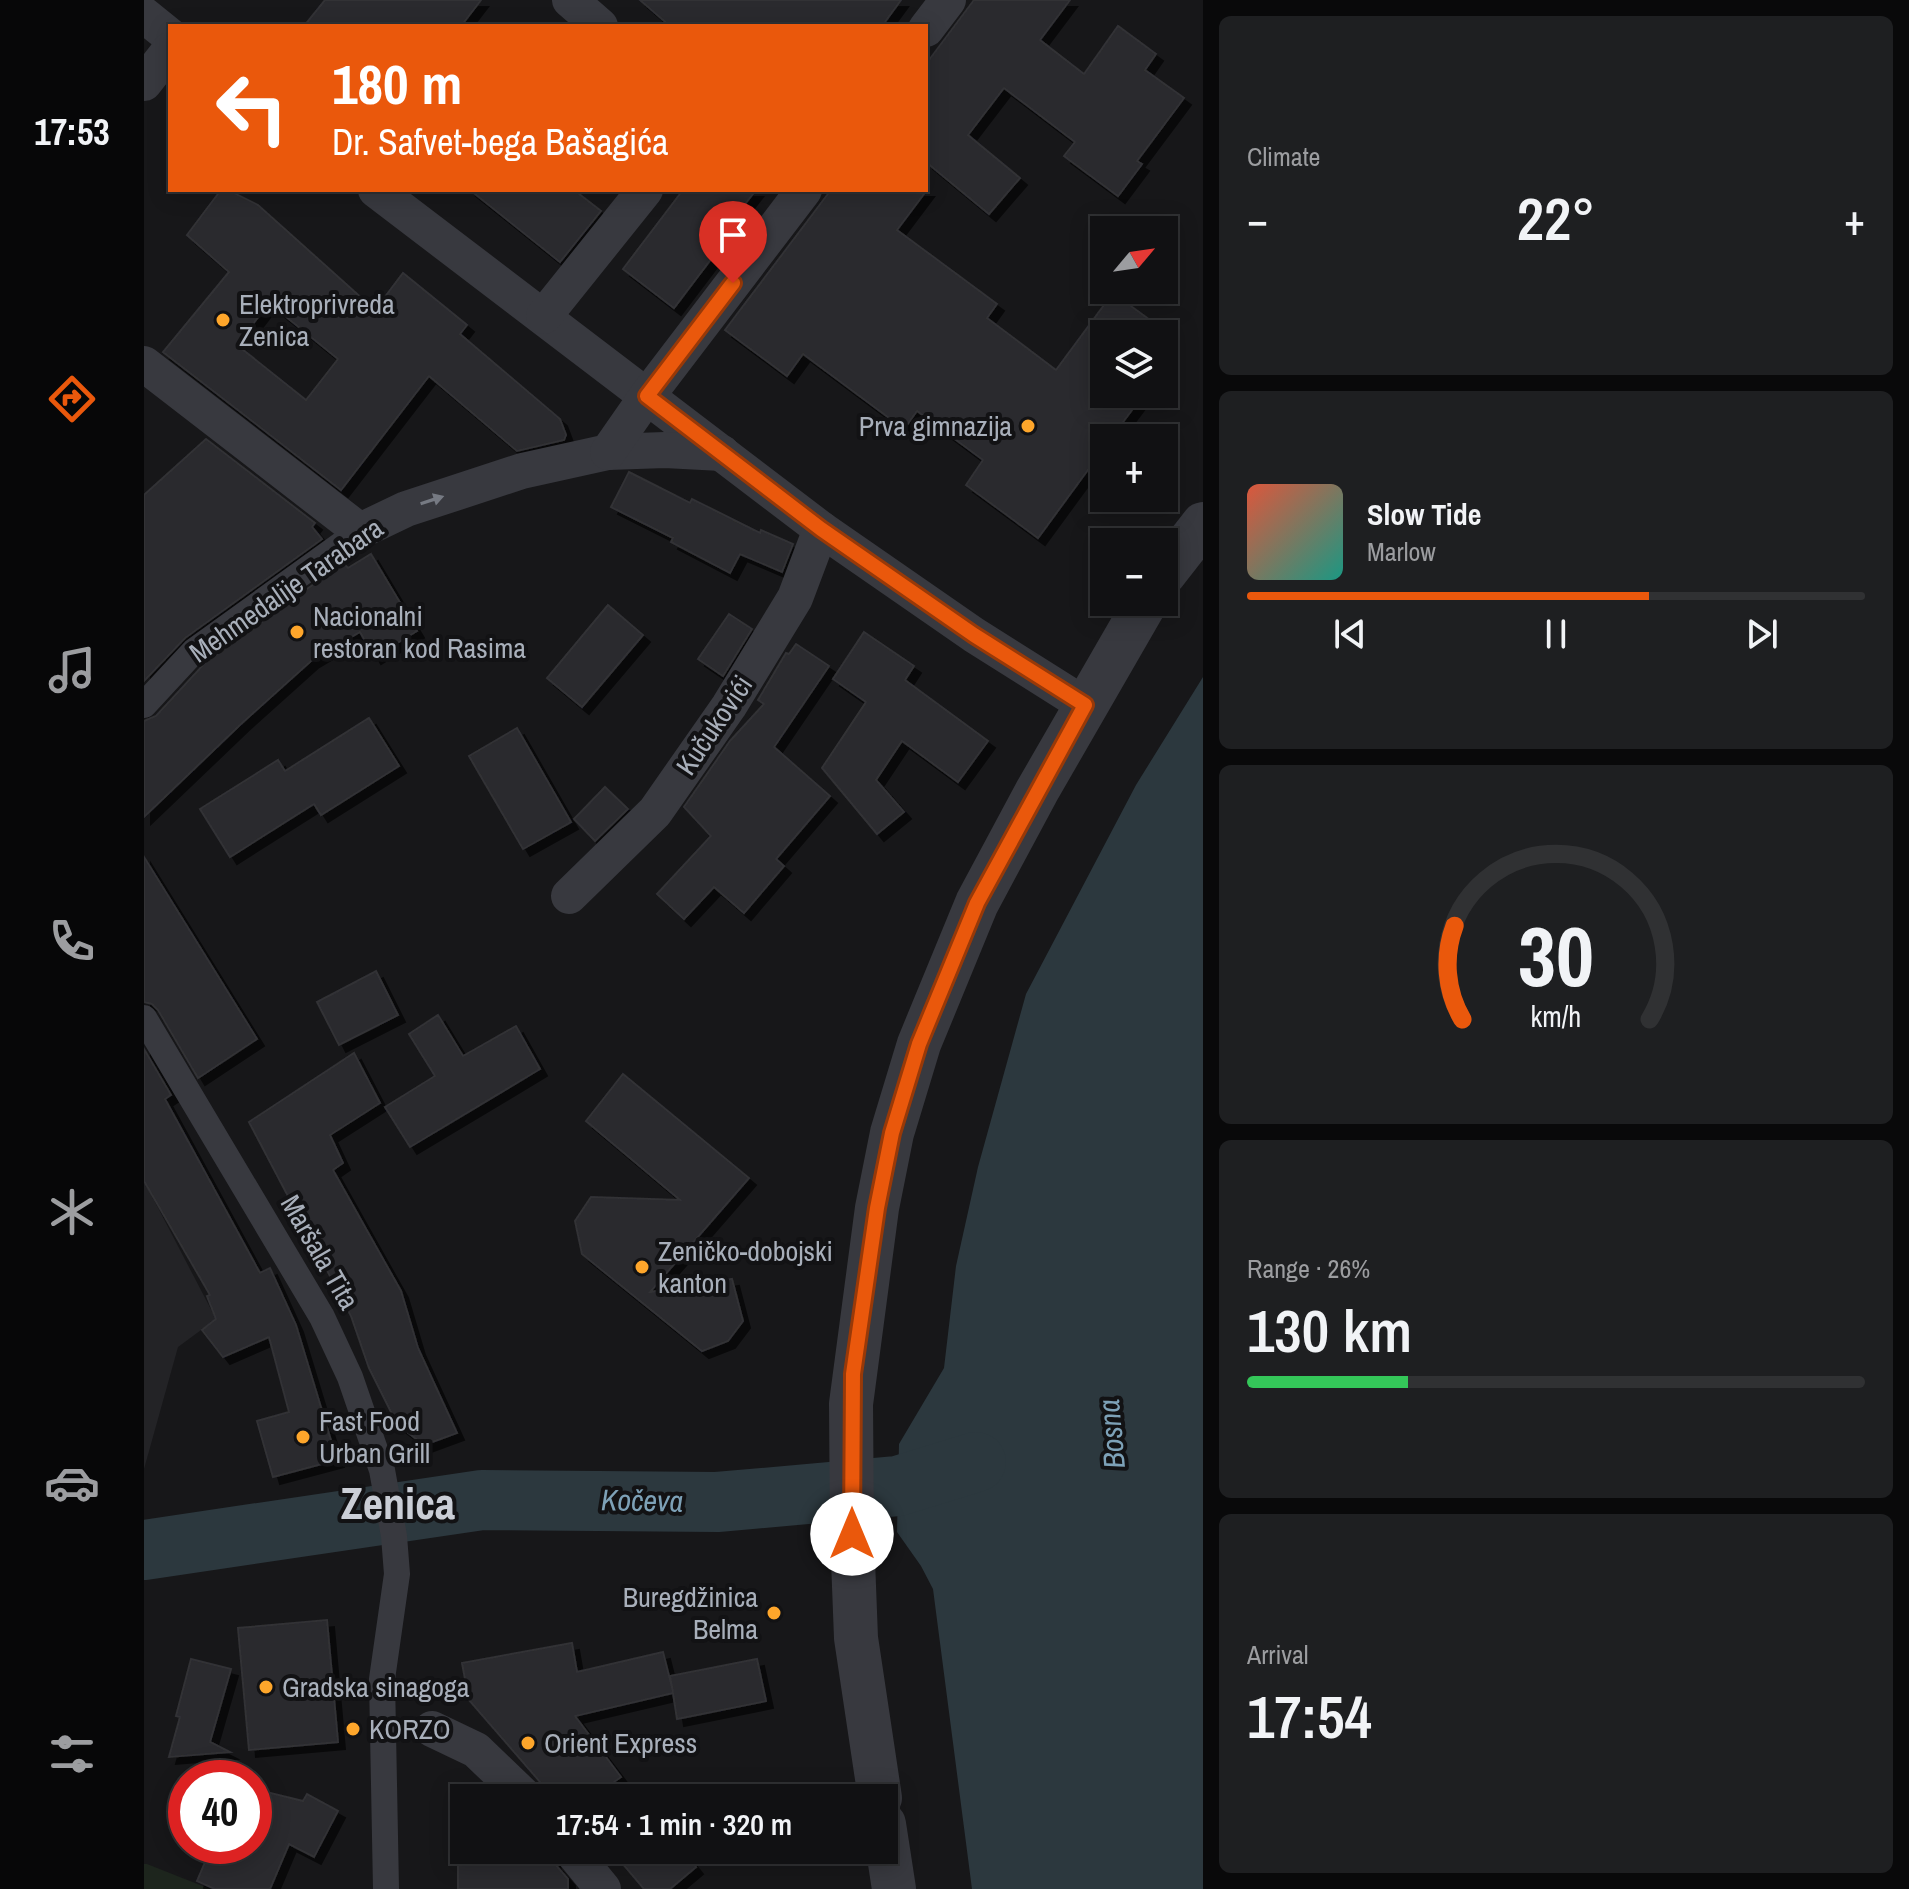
<!DOCTYPE html>
<html lang="en">
<head>
<meta charset="utf-8">
<style>
  body { margin:0; font-family:"Archivo Narrow",sans-serif; background:#1e1f21; color:#f1f3f6; height:100vh; display:flex; flex-direction:column; font-size:30px; white-space:nowrap }
  * { box-sizing:border-box; margin:0 }
  p { font-size:26px; color:#9c9da0 }
  .icon { flex:none; width:44px; height:44px; fill:none; stroke:currentColor; stroke-width:2; stroke-linecap:round; stroke-linejoin:round }
  .map { position:relative; flex:1; overflow:hidden }
  .details { display:flex; flex-direction:column; gap:16px; padding:16px; background:#09090a; width:706px }
  .details>* { flex:none }
  .guide { position:absolute; left:24px; top:24px; width:760px; height:168px; border-radius:0px; box-shadow:0 4px 20px #0003,0 0 0 2px #303133; background:#ea580c; color:#fff; overflow:hidden }
  .needle { width:52px; rotate:61deg }
  .controls { position:absolute; left:946px; top:216px; display:grid; gap:16px }
  .controls a { display:grid; place-items:center; width:88px; height:88px; border-radius:0px; background:#111113; box-shadow:0 4px 20px #0003,0 0 0 2px #303133; font-size:40px }
  .speed { position:absolute; left:24px; top:1760px; display:flex; gap:16px; font-size:40px; font-weight:700; text-align:center }
  .speed>* { display:grid; place-content:center; width:104px; height:104px; border-radius:50%; background:#111113; box-shadow:0 4px 20px #0003,0 0 0 2px #303133; line-height:1 }
  .speed .limit { border:12px solid #d22; background:#fff; color:#111 }
  .pin { position:absolute; display:grid; place-items:center; width:68px; height:68px; color:#fff; margin:-82px -34px; border-radius:50% 50% 50% 0; rotate:-45deg; box-shadow:0 0 8px #0007 }
  .pin .icon { rotate:45deg }
  .me { position:absolute; width:88px; margin:-44px; rotate:0deg; stroke-linejoin:round; filter:drop-shadow(0 0 6px #0008) }
  .turn { display:flex; align-items:center; gap:28px; height:168px; padding:0 32px; font-size:36px }
  .turn .icon { width:104px; height:104px; stroke-width:2.5 }
  .turn b { display:block; font-size:56px; line-height:68px }
  .big { font-size:60px; font-weight:600; line-height:1.1 }
  .details .tile { flex:1; display:flex; flex-direction:column; justify-content:center; gap:12px; min-width:0; padding:0 28px; border-radius:12px; background:#1e1f21 }
  .details .dial { align-items:center; gap:0 }
  .dial svg { height:208px; overflow:visible; fill:none; stroke:#303133; stroke-width:7; stroke-linecap:round; text-anchor:middle }
  .dial text { fill:#f1f3f6; stroke:none }
  .song { display:flex; align-items:center; gap:24px }
  .cover { width:96px; height:96px; border-radius:12px; background:linear-gradient(135deg,hsl(10 70% 55%),hsl(170 70% 35%)) }
  .played { height:8px; border-radius:4px; background:linear-gradient(90deg,#ea580c 65%,#303133 65%) }
  .keys { display:flex; justify-content:space-around; direction:ltr }
  .heat { display:flex; justify-content:space-between; align-items:center; font-size:44px; direction:ltr }
  .charge { height:12px; border-radius:6px; background:linear-gradient(90deg,#34c759 26%,#303133 0) }
  .trip { position:absolute; left:306px; top:1784px; width:448px; height:80px; border-radius:0px; background:#111113; box-shadow:0 4px 20px #0003,0 0 0 2px #303133; font-weight:600; line-height:80px; text-align:center }
  main { display:flex; flex:1; min-height:0 }
  .tab-bar { display:flex; flex-direction:column; width:144px; justify-content:space-around; align-items:center; background:#070708; color:#9c9da0 }
  .tab-bar .icon { width:56px; height:56px }
  .tab-bar .current { color:#ea580c }
  .tab-bar b { font-size:36px; color:#f1f3f6 }
  .map>svg:first-child { display:block }
  .built { fill:#232326 }
  .green { fill:#1d251d }
  .water { fill:#2c383e }
  .lines { fill:none; stroke-linecap:round; stroke-linejoin:round }
  .river { stroke:#2c383e; stroke-width:60 }
  .building { fill:#2a2a2d; stroke:#313135; stroke-width:2; fill-rule:evenodd; filter:url(#shadow) }
  .pedestrian { stroke:#38393f; stroke-width:26 }
  .minor { stroke:#38393f; stroke-width:36 }
  .tertiary { stroke:#38393f; stroke-width:44 }
  .oneway { fill:#767a83 }
  .route-casing { stroke:#983908; stroke-width:20 }
  .route { stroke:#ea580c; stroke-width:14 }
  .poi-dot { fill:#fea62b; stroke:#121214; stroke-width:3 }
  .labels { text-anchor:middle; stroke-width:8; stroke-linejoin:round; paint-order:stroke }
  .poi-label { font-size:28px; fill:#a8afba; stroke:#121214; text-anchor:start }
  .street-label { font-size:28px; fill:#a8afba; stroke:#121214 }
  .water-label { font-size:30px; font-style:italic; fill:#7da1b7; stroke:#121214 }
  .town-label { font-size:44px; font-weight:bold; fill:#caced6; stroke:#121214 }
</style>
</head>
<body>
<main>
<nav class="tab-bar">
<b>17:53</b>
<svg class="icon current" aria-label="directions" viewBox="0 0 24 24"><path d="M12 3l9 9-9 9-9-9zM9 14v-3h6M13 9l2 2-2 2"/></svg>
<svg class="icon" aria-label="music" viewBox="0 0 24 24"><path d="M9 18V5l10-2v13"/><circle cx="6" cy="18" r="3"/><circle cx="16" cy="16" r="3"/></svg>
<svg class="icon" aria-label="phone" viewBox="0 0 24 24"><path d="M5 4h4l2 5-3 2q2 4 5 5l2-3 5 2v4C11 20 4 13 5 4z"/></svg>
<svg class="icon" aria-label="climate" viewBox="0 0 24 24"><path d="M12 3v18M4 7l16 10M4 17L20 7"/></svg>
<svg class="icon" aria-label="car" viewBox="0 0 24 24"><path d="M5 17H2v-5l4-1 3-4h7l3 4 3 1v5h-3M9 17h6M6 11h13"/><circle cx="7" cy="17" r="2"/><circle cx="17" cy="17" r="2"/></svg>
<svg class="icon" aria-label="filters" viewBox="0 0 24 24"><path d="M4 7h16M4 17h16"/><circle cx="9" cy="7" r="2"/><circle cx="15" cy="17" r="2"/></svg>
</nav>
<div class="map">
<svg width="1059" height="1889" viewBox="0 0 1059 1889">
  <defs>
    <filter id="shadow"><feDropShadow dx="7" dy="7" stdDeviation="0" flood-color="#0009"/></filter>
  </defs>
  <rect width="100%" height="100%" fill="#171719"/>
  <path class="built" d="M 0,1181 L 72,1319 L 34,1347 L 0,1469 Z"/>
  <path class="green" d="M 0,1864 L 3,1864 L 66,1889 L 0,1889 Z"/>
  <path class="water" d="M 1059,677 L 1059,1889 L 828,1889 L 789,1589 L 777,1566 L 753,1532 L 755,1444 L 800,1368 L 812,1266 L 834,1167 L 882,994 L 992,785 Z"/>
  <g class="lines">
    <path class="river" d="M 0,1550 L 338,1500 L 573,1502 L 754,1486 L 832,1462"/>
  </g>
  <g class="building">
    <path d="M 181,0 L 337,0 L 317,26 L 160,26 Z"/>
    <path d="M 496,0 L 757,0 L 738,26 L 526,26 Z"/>
    <path d="M 830,0 L 926,0 L 896,40 L 940,74 L 974,26 L 1012,54 L 1001,70 L 1040,98 L 993,161 L 998,164 L 974,196 L 920,156 L 931,142 L 860,88 L 824,135 L 876,178 L 845,214 L 782,162 L 782,64 Z"/>
    <path d="M 77,190 L 84,190 L 114,205 L 231,310 L 259,273 L 323,325 L 316,334 L 416,419 L 422,435 L 420,440 L 373,451 L 285,376 L 197,490 L 19,352 L 85,272 L 43,235 ZM 125,303 L 194,359 L 162,400 L 93,345 Z"/>
    <path d="M 326,190 L 430,190 L 457,211 L 416,262 Z"/>
    <path d="M 539,190 L 612,190 L 591,217 L 596,221 L 530,308 L 479,269 Z"/>
    <path d="M 687,190 L 783,190 L 753,230 L 853,304 L 843,318 L 912,370 L 969,293 L 1025,334 L 960,334 L 960,394 L 1000,394 L 967,438 L 960,438 L 960,448 L 894,538 L 822,485 L 839,460 L 773,411 L 760,429 L 659,354 L 643,376 L 581,330 Z"/>
    <path d="M 62,439 L 171,523 L 168,527 L 178,539 L 41,638 L 0,681 L 0,495 Z"/>
    <path d="M 485,472 L 546,503 L 548,499 L 616,533 L 617,530 L 649,544 L 638,572 L 596,554 L 586,573 L 527,542 L 529,538 L 467,507 Z"/>
    <path d="M 227,554 L 273,631 L 230,657 L 216,632 L 167,661 L 97,724 L 0,817 L 0,721 L 12,716 L 61,663 L 199,563 L 204,568 Z"/>
    <path d="M 464,605 L 499,635 L 438,707 L 403,678 Z"/>
    <path d="M 585,614 L 608,629 L 579,676 L 554,659 Z"/>
    <path d="M 720,632 L 770,666 L 761,680 L 844,741 L 814,782 L 758,741 L 732,780 L 760,812 L 733,834 L 678,768 L 722,702 L 689,679 Z"/>
    <path d="M 652,644 L 685,666 L 630,747 L 686,796 L 632,859 L 640,866 L 600,913 L 570,887 L 540,919 L 513,894 L 567,836 L 540,807 L 586,741 L 620,704 L 614,700 L 642,653 L 645,654 Z"/>
    <path d="M 225,718 L 255,766 L 177,815 L 170,804 L 86,857 L 56,809 L 134,760 L 141,771 Z"/>
    <path d="M 373,728 L 427,822 L 379,849 L 325,756 Z"/>
    <path d="M 461,787 L 484,809 L 451,841 L 430,819 Z"/>
    <path d="M 0,857 L 113,1039 L 54,1078 L 14,1010 L 8,1004 L 0,1002 Z"/>
    <path d="M 232,971 L 254,1015 L 195,1045 L 173,1002 Z"/>
    <path d="M 294,1015 L 319,1056 L 372,1026 L 396,1069 L 266,1147 L 241,1107 L 291,1076 L 265,1034 Z"/>
    <path d="M 0,1049 L 27,1095 L 21,1099 L 116,1273 L 126,1268 L 152,1325 L 193,1460 L 129,1477 L 113,1421 L 145,1412 L 125,1337 L 79,1357 L 58,1330 L 72,1319 L 63,1296 L 66,1295 L 0,1181 Z"/>
    <path d="M 210,1053 L 236,1103 L 186,1135 L 199,1163 L 189,1170 L 257,1291 L 274,1348 L 313,1433 L 280,1445 L 253,1424 L 225,1368 L 207,1316 L 105,1122 Z"/>
    <path d="M 479,1074 L 605,1178 L 506,1292 L 588,1279 L 599,1321 L 584,1341 L 558,1351 L 438,1254 L 431,1221 L 447,1197 L 536,1200 L 442,1121 Z"/>
    <path d="M 183,1620 L 194,1742 L 105,1750 L 94,1628 Z"/>
    <path d="M 428,1643 L 433,1672 L 519,1652 L 529,1692 L 526,1676 L 613,1659 L 622,1701 L 533,1719 L 529,1693 L 431,1716 L 477,1777 L 467,1784 L 479,1798 L 402,1798 L 397,1783 L 325,1700 L 318,1663 Z"/>
    <path d="M 47,1659 L 87,1669 L 66,1742 L 86,1752 L 25,1757 L 36,1717 L 32,1716 Z"/>
    <path d="M 110,1789 L 159,1801 L 163,1794 L 194,1811 L 170,1857 L 145,1844 L 126,1889 L 71,1889 L 53,1881 L 68,1846 L 110,1846 Z"/>
    <path d="M 314,1850 L 407,1850 L 410,1863 L 424,1879 L 424,1889 L 314,1889 Z"/>
    <path d="M 467,1850 L 538,1850 L 552,1867 L 526,1889 L 500,1889 Z"/>
  </g>
  <g class="lines">
    <g class="pedestrian">
      <path d="M 0,705 L 50,651 L 216,531"/>
      <path d="M 0,1018 L 178,1317 L 206,1377 L 238,1470 L 250,1536 L 253,1574 L 238,1679 L 242,1889"/>
    </g>
    <g class="minor">
      <path d="M 426,0 L 456,26"/>
      <path d="M 0,15 L 26,36"/>
      <path d="M 782,29 L 804,0"/>
      <path d="M 0,83 L 26,50"/>
      <path d="M 232,190 L 677,529 L 830,635 L 941,705"/>
      <path d="M 400,316 L 501,190"/>
      <path d="M 0,364 L 216,531 L 262,509 L 378,471 L 464,452 L 521,450 L 578,453"/>
      <path d="M 464,452 L 503,396 L 660,190"/>
      <path d="M 425,896 L 511,812 L 585,706 L 651,598 L 677,529"/>
      <path d="M 288,1729 L 332,1750 L 382,1798"/>
      <path d="M 427,1850 L 459,1889"/>
    </g>
    <g class="tertiary">
      <path d="M 1020,574 L 1059,524"/>
      <path d="M 736,1798 L 712,1638 L 708,1534 L 707,1404 L 733,1208 L 748,1133 L 775,1044 L 833,903 L 893,791 L 1002,602"/>
      <path d="M 740,1824 L 750,1889"/>
    </g>
  </g>
  <defs><path id="oneway-solid" d="M-6-.8H1V-3.2L6.5 0L1 3.2V.8H-6Z" transform="scale(2)"/></defs>
  <use class="oneway" href="#oneway-solid" transform="translate(288 500) rotate(-18)"/>
  <g class="lines">
    <defs>
      <path id="route" d="M 589,283 L 503,396 L 677,529 L 830,635 L 941,705 L 833,903 L 775,1044 L 748,1133 L 733,1208 L 709,1374 L 708,1534"/>
    </defs>
    <use href="#route" class="route-casing"/>
    <use href="#route" class="route"/>
  </g>
  <g class="poi-dot">
    <circle cx="79" cy="320" r="8"/>
    <circle cx="884" cy="426" r="8"/>
    <circle cx="153" cy="632" r="8"/>
    <circle cx="498" cy="1267" r="8"/>
    <circle cx="159" cy="1437" r="8"/>
    <circle cx="630" cy="1613" r="8"/>
    <circle cx="122" cy="1687" r="8"/>
    <circle cx="209" cy="1729" r="8"/>
    <circle cx="384" cy="1743" r="8"/>
  </g>
  <g class="labels">
    <g class="poi-label">
      <text x="95" y="314">Elektroprivreda<tspan x="95" dy="32">Zenica</tspan></text>
      <text x="868" y="436" text-anchor="end">Prva gimnazija</text>
      <text x="169" y="626">Nacionalni<tspan x="169" dy="32">restoran kod Rasima</tspan></text>
      <text x="514" y="1261">Zeničko-dobojski<tspan x="514" dy="32">kanton</tspan></text>
      <text x="175" y="1431">Fast Food<tspan x="175" dy="32">Urban Grill</tspan></text>
      <text x="614" y="1607" text-anchor="end">Buregdžinica<tspan x="614" dy="32">Belma</tspan></text>
      <text x="138" y="1697">Gradska sinagoga</text>
      <text x="225" y="1739">KORZO</text>
      <text x="400" y="1753">Orient Express</text>
    </g>
    <g class="street-label">
      <text transform="translate(142 590) rotate(-35)" y="10">Mehmedalije Tarabara</text>
      <text transform="translate(570 725) rotate(-56)" y="10">Kučukovići</text>
      <text transform="translate(176 1252) rotate(60)" y="10">Maršala Tita</text>
    </g>
    <g class="water-label">
      <text transform="translate(968 1434) rotate(-95)" y="10">Bosna</text>
      <text transform="translate(498 1501) rotate(1)" y="10">Kočeva</text>
    </g>
    <g class="town-label">
      <text x="254" y="1519">Zenica</text>
    </g>
  </g>
</svg>
<div class="controls">
<a><svg class="needle" viewBox="-14 -14 28 28"><path d="M0-13l5 13h-10z" fill="#e53935"/><path d="M0 13l5-13h-10z" fill="#9c9da0"/></svg></a>
<a><svg class="icon" aria-label="layers" viewBox="0 0 24 24"><path d="M12 4l9 5-9 5-9-5zM3 14l9 5 9-5"/></svg></a>
<a>+</a>
<a>−</a>
</div>
<div class="speed"><div class="limit">40</div></div>
<div class="pin" style="left:589px;top:283px;background:#d93025"><svg class="icon" aria-label="arrive" viewBox="0 0 24 24"><path d="M6 21V4h12l-3 4 3 4H6"/></svg></div>
<svg class="me" style="left:708px;top:1534px" viewBox="-20 -20 40 40"><circle r="19" fill="#fff"/><path d="M0-13L10 11 0 6-10 11z" fill="#ea580c"/></svg>
<div class="trip">17:54 · 1 min · 320 m</div>
<div class="guide">
<div class="turn"><svg class="icon" aria-label="left" viewBox="0 0 24 24"><path d="M17 20v-9H6M10 6l-5 5 5 5"/></svg><div><b>180 m</b>Dr. Safvet-bega Bašagića</div></div>
</div>
</div>
<section class="details">
<div class="tile"><p>Climate</p>
<div class="heat"><a>−</a><b class="big">22°</b><a>+</a></div>
</div>
<div class="tile">
<div class="song"><i class="cover"></i><div><b>Slow Tide</b><p>Marlow</p></div></div>
<div class="played"></div>
<div class="keys"><svg class="icon" aria-label="previous" viewBox="0 0 24 24"><path d="M18 5L8 12l10 7zM5 5v14"/></svg><svg class="icon" aria-label="pause" viewBox="0 0 24 24"><path d="M8 5v14M16 5v14"/></svg><svg class="icon" aria-label="next" viewBox="0 0 24 24"><path d="M6 5l10 7-10 7zM19 5v14"/></svg></div>
</div>
<div class="tile dial"><svg viewBox="0 0 100 80">
<path d="M14 69A42 42 0 1 1 86 69"/>
<path d="M14 69A42 42 0 0 1 11 33" stroke="#ea580c"/>
<text x="50" y="56" font-size="32" font-weight="700">30</text>
<text x="50" y="72" font-size="11">km/h</text>
</svg></div>
<div class="tile"><p>Range · 26%</p><b class="big">130 km</b><div class="charge"></div></div>
<div class="tile"><p>Arrival</p><b class="big">17:54</b></div>
</section>
</main>
</body>
</html>
